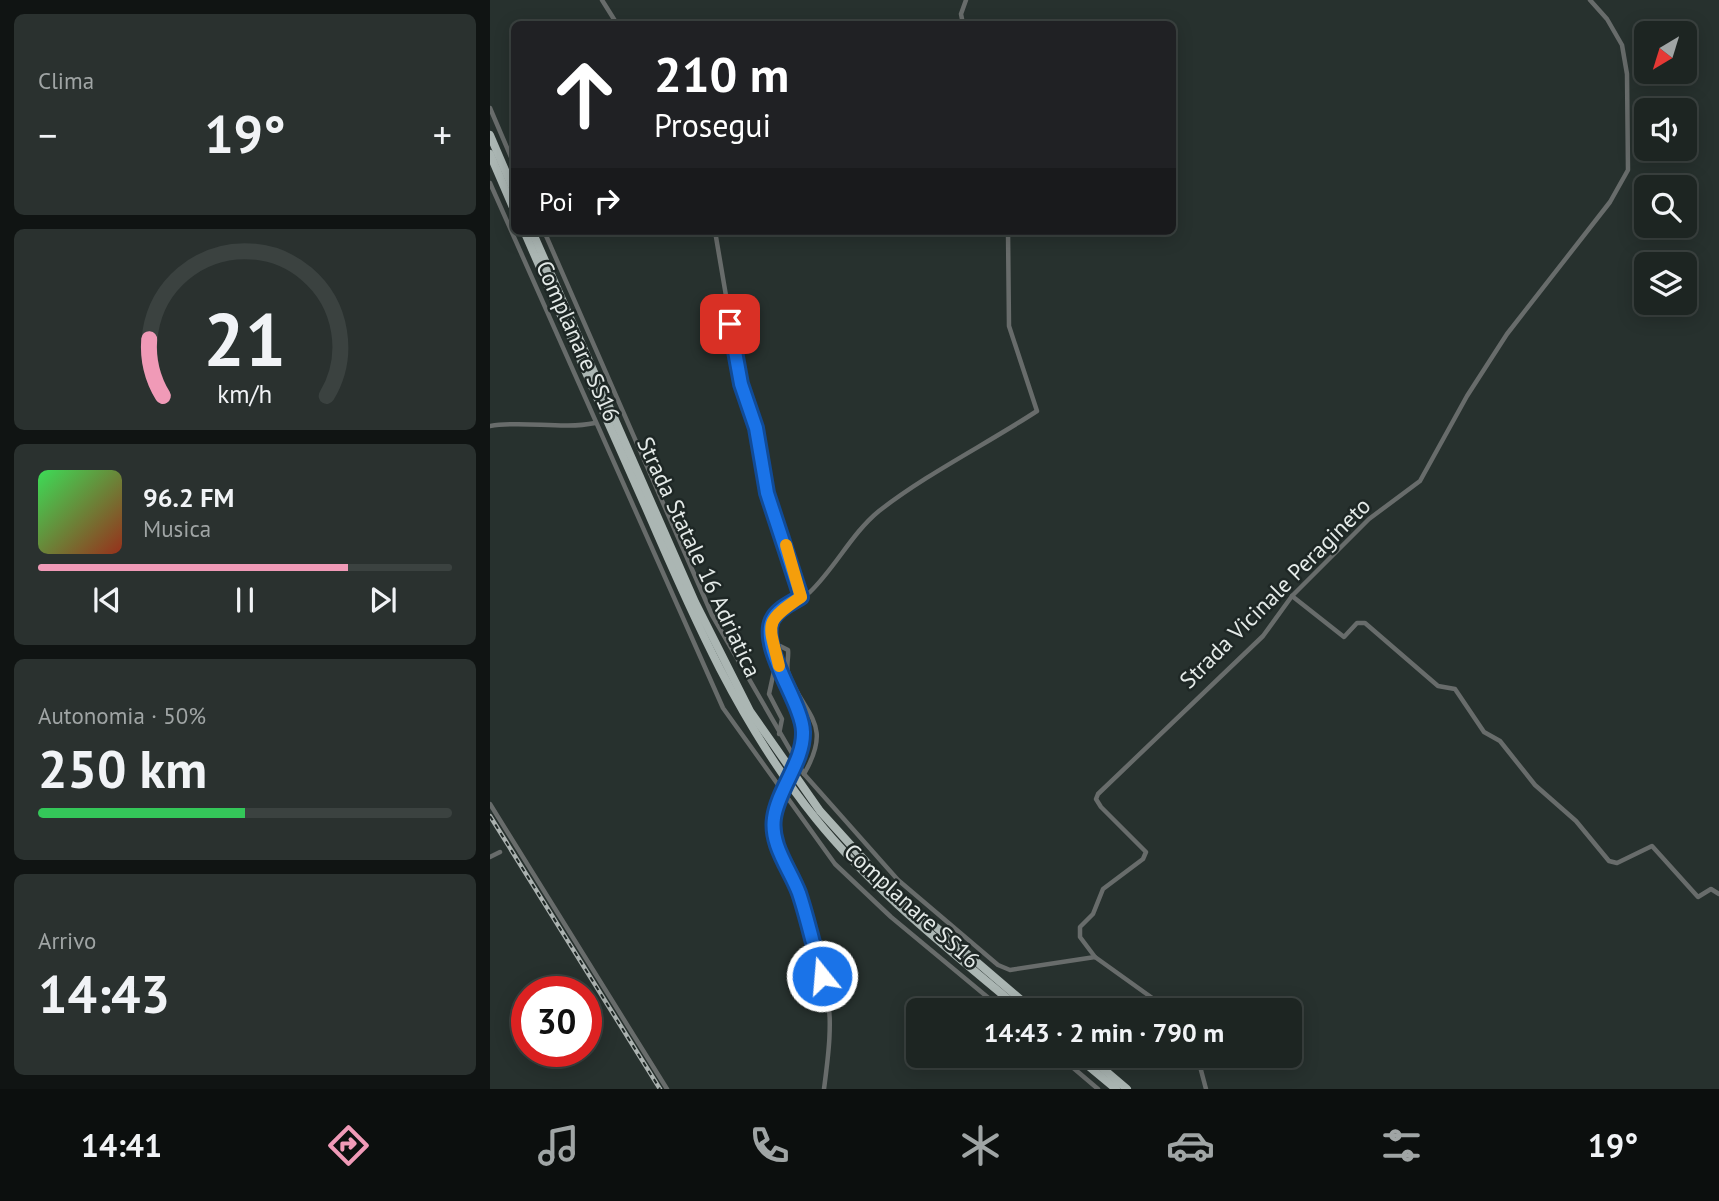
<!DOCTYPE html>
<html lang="it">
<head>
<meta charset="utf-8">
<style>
  body { margin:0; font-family:"PT Sans",sans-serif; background:#2a312f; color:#f1f3f6; height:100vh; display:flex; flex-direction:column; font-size:26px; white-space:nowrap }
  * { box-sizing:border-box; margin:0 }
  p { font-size:23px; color:#a0a5a5 }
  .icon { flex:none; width:38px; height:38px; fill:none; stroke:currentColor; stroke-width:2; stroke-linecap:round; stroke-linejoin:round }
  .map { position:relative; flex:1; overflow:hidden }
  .panel { display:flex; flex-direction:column; gap:14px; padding:14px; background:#101413; width:490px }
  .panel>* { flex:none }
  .guide { position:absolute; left:21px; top:21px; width:665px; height:214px; border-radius:10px; box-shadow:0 4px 18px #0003,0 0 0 2px #3b4240; background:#202124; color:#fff; overflow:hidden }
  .needle { width:46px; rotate:218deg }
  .tools { position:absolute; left:1144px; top:21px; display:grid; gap:14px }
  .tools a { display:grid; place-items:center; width:63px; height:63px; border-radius:10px; background:#1d2522; box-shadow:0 4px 18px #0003,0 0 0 2px #3b4240; font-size:35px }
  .speed { position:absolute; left:21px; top:976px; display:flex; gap:14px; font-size:35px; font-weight:700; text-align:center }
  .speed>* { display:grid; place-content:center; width:91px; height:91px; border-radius:50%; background:#1d2522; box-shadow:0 4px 18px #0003,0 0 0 2px #3b4240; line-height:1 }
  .speed .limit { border:10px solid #d22; background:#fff; color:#111 }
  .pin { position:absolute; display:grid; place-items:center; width:60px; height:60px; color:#fff; margin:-30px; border-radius:14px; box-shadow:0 4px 10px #0006 }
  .me { position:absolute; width:77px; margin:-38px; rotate:343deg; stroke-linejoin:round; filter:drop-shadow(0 0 5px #0008) }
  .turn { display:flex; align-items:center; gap:24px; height:147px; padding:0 28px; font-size:32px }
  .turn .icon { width:91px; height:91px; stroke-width:2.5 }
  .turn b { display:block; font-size:49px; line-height:60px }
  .then { display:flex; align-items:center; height:66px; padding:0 28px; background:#0003; gap:14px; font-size:26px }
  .big { font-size:52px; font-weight:600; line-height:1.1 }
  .panel .tile { flex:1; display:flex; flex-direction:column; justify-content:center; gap:10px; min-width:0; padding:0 24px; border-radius:10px; background:#2a312f }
  .panel .dial { align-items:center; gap:0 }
  .dial svg { height:182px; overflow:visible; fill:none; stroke:#3b4240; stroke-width:7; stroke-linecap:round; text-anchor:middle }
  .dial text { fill:#f1f3f6; stroke:none }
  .song { display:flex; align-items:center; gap:21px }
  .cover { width:84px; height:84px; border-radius:10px; background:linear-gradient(135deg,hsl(130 70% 55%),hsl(10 70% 35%)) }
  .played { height:7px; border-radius:4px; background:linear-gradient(90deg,#f09ab7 75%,#3b4240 75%) }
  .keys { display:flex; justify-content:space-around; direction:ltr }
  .heat { display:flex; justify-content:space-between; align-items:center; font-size:38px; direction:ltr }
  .charge { height:10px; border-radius:5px; background:linear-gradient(90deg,#34c759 50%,#3b4240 0) }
  .trip { position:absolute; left:416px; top:998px; width:396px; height:70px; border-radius:10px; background:#1d2522; box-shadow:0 4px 18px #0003,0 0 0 2px #3b4240; font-weight:600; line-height:70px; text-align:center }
  .dock { display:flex; height:112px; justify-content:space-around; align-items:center; background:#0c0f0e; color:#a0a5a5 }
  .dock .icon { width:49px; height:49px }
  .dock .selected { color:#f09ab7 }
  .dock b { font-size:32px; color:#f1f3f6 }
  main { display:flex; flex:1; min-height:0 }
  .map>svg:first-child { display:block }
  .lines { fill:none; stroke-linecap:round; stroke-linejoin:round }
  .minor { stroke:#686c6b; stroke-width:4.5 }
  .trunk { stroke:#abb6b3; stroke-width:8 }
  .rail-casing { stroke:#abb2b0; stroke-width:4.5 }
  .rail { stroke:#1e2725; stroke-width:2; stroke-dasharray:5; stroke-linecap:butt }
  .minor-bridge { stroke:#686c6b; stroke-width:4.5 }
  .route-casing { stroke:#114b97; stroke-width:18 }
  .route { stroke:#1a73e8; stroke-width:12 }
  .slow { stroke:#f59e0b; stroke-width:12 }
  .labels { text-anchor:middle; stroke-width:5; stroke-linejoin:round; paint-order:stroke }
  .street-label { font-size:23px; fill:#e4eae8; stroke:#1e2725 }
</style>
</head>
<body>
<main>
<section class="panel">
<div class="tile"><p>Clima</p>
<div class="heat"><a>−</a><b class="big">19°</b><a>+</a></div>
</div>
<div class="tile dial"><svg viewBox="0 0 100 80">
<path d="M14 69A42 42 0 1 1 86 69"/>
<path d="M14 69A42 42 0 0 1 8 44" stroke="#f09ab7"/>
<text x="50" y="56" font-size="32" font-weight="700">21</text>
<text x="50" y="72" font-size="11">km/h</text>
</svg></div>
<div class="tile">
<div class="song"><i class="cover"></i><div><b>96.2 FM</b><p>Musica</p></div></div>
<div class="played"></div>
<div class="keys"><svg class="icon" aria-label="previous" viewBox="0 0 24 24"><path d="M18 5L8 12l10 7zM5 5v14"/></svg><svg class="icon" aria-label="pause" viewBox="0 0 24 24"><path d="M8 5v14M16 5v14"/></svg><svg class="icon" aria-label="next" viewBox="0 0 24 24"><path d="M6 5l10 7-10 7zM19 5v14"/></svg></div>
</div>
<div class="tile"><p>Autonomia · 50%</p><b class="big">250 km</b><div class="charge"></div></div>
<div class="tile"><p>Arrivo</p><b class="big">14:43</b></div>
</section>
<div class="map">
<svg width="1229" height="1089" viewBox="0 0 1229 1089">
  <rect width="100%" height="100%" fill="#27312e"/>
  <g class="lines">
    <g class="minor">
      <path d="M 112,0 L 127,24"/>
      <path d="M 473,24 L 471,14 L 476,0"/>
      <path d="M 0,108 L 24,164"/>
      <path d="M 0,183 L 233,708 L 345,864 L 401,917 L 513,1010"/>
      <path d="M 54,231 L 222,615 L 314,774 L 408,880 L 508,965 L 520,970 L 605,957 L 679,1010"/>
      <path d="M 225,231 L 251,384 L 263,414 L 277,493 L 298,550 L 311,597"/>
      <path d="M 0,426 C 35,420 70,430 105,423"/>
      <path d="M 802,596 L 854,637 L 867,623 L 875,623 L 948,686 L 965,689 L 994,732 L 1010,741 L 1045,785 L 1086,821 L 1119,861 L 1127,863 L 1162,846 L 1208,897 L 1221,889 L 1229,894"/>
      <path d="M 287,654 L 290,646 L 298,650 C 299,657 296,665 298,672 C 314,717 344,722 314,774"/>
      <path d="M 286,662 L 279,694 L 292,719 L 289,734"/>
      <path d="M 308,752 C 323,715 282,671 280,631 C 278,609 307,603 320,592 C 345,568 362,533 389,511 C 438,473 495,445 547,411 L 519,326 L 518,231"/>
      <path d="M 288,802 C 277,838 298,861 309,894 C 319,925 331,960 337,992 C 343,1023 338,1058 334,1089"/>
      <path d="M 0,804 L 177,1089"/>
      <path d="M 0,857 L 10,852"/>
      <path d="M 605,957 L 590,937 L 590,927 L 603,914 L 613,889 L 653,859 L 656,852 L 611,807 L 606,799 L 608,794 L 773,636 L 802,596 L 879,519 L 930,481 L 977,396 L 1017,334 L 1120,202 L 1138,170 L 1137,74 L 1132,45 L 1117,19 L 1100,0"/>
      <path d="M 568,1055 L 608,1089"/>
      <path d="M 707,1055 L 716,1089"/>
    </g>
    <g class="trunk">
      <path d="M 0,135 L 24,191"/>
      <path d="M 0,154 L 24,210"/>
      <path d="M 34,231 C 74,323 115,416 156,508 C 203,617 250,725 326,819 C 385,892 460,950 531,1010"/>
      <path d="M 42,231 L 205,602 L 260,711 L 330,811 L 397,885 L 543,1010"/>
      <path d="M 585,1055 L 626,1089"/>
      <path d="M 597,1055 L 637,1089"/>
    </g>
    <defs>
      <path id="rail" d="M 0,816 L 170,1089"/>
    </defs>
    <use href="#rail" class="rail-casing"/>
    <use href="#rail" class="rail"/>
    <path class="minor-bridge" d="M 288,802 L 308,752"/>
  </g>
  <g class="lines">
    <defs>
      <path id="route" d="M 240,324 L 251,384 L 266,428 L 277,493 L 311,597 C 301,603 287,609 282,620 C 269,648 313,704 313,732 C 314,761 288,789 284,818 C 280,845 300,869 309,893 C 318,920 324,949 332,976"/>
    </defs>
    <use href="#route" class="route-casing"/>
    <use href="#route" class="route"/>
    <path class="slow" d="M 289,666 C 279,623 272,623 311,597 L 296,545"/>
  </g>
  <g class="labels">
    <g class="street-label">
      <text transform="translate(88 341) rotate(66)" y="8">Complanare SS16</text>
      <text transform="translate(209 557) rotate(65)" y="8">Strada Statale 16 Adriatica</text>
      <text transform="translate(785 593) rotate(-45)" y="8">Strada Vicinale Peragineto</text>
      <text transform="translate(422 906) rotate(42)" y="8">Complanare SS16</text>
    </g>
  </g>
</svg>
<div class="tools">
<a><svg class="needle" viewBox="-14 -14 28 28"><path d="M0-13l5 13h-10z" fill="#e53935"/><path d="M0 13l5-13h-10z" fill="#a0a5a5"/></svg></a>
<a><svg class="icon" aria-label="sound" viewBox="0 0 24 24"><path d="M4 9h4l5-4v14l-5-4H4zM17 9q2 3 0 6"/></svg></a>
<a><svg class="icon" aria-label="search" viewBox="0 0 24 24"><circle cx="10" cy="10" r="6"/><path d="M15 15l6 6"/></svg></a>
<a><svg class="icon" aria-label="layers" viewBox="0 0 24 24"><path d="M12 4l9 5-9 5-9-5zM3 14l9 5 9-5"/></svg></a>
</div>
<div class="speed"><div class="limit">30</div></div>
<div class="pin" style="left:240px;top:324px;background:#d93025"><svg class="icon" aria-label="arrive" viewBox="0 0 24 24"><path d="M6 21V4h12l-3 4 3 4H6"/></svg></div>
<svg class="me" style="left:332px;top:976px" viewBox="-20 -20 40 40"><circle r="17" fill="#1a73e8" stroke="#fff" stroke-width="3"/><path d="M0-11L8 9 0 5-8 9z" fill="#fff"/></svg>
<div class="trip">14:43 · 2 min · 790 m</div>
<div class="guide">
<div class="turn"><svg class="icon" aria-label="ahead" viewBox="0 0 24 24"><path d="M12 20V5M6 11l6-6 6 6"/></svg><div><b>210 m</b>Prosegui</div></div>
<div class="then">Poi<svg class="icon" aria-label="right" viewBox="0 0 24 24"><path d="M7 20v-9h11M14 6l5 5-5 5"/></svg></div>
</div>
</div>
</main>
<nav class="dock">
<b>14:41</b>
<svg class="icon selected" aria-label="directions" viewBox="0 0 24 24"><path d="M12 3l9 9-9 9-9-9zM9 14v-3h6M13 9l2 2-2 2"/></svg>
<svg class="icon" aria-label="music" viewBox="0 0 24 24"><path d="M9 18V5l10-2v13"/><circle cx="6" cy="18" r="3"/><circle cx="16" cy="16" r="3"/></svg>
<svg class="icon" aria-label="phone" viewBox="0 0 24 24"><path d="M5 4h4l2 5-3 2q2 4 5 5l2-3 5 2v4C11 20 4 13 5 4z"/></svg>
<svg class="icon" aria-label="climate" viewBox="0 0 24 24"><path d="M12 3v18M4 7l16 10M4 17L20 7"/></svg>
<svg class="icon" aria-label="car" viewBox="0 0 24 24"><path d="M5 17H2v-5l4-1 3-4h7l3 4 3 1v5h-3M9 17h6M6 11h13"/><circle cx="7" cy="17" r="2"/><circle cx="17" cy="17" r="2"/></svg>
<svg class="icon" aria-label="filters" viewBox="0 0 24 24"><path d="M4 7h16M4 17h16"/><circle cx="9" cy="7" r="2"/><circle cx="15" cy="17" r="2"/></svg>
<b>19°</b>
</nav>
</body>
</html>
